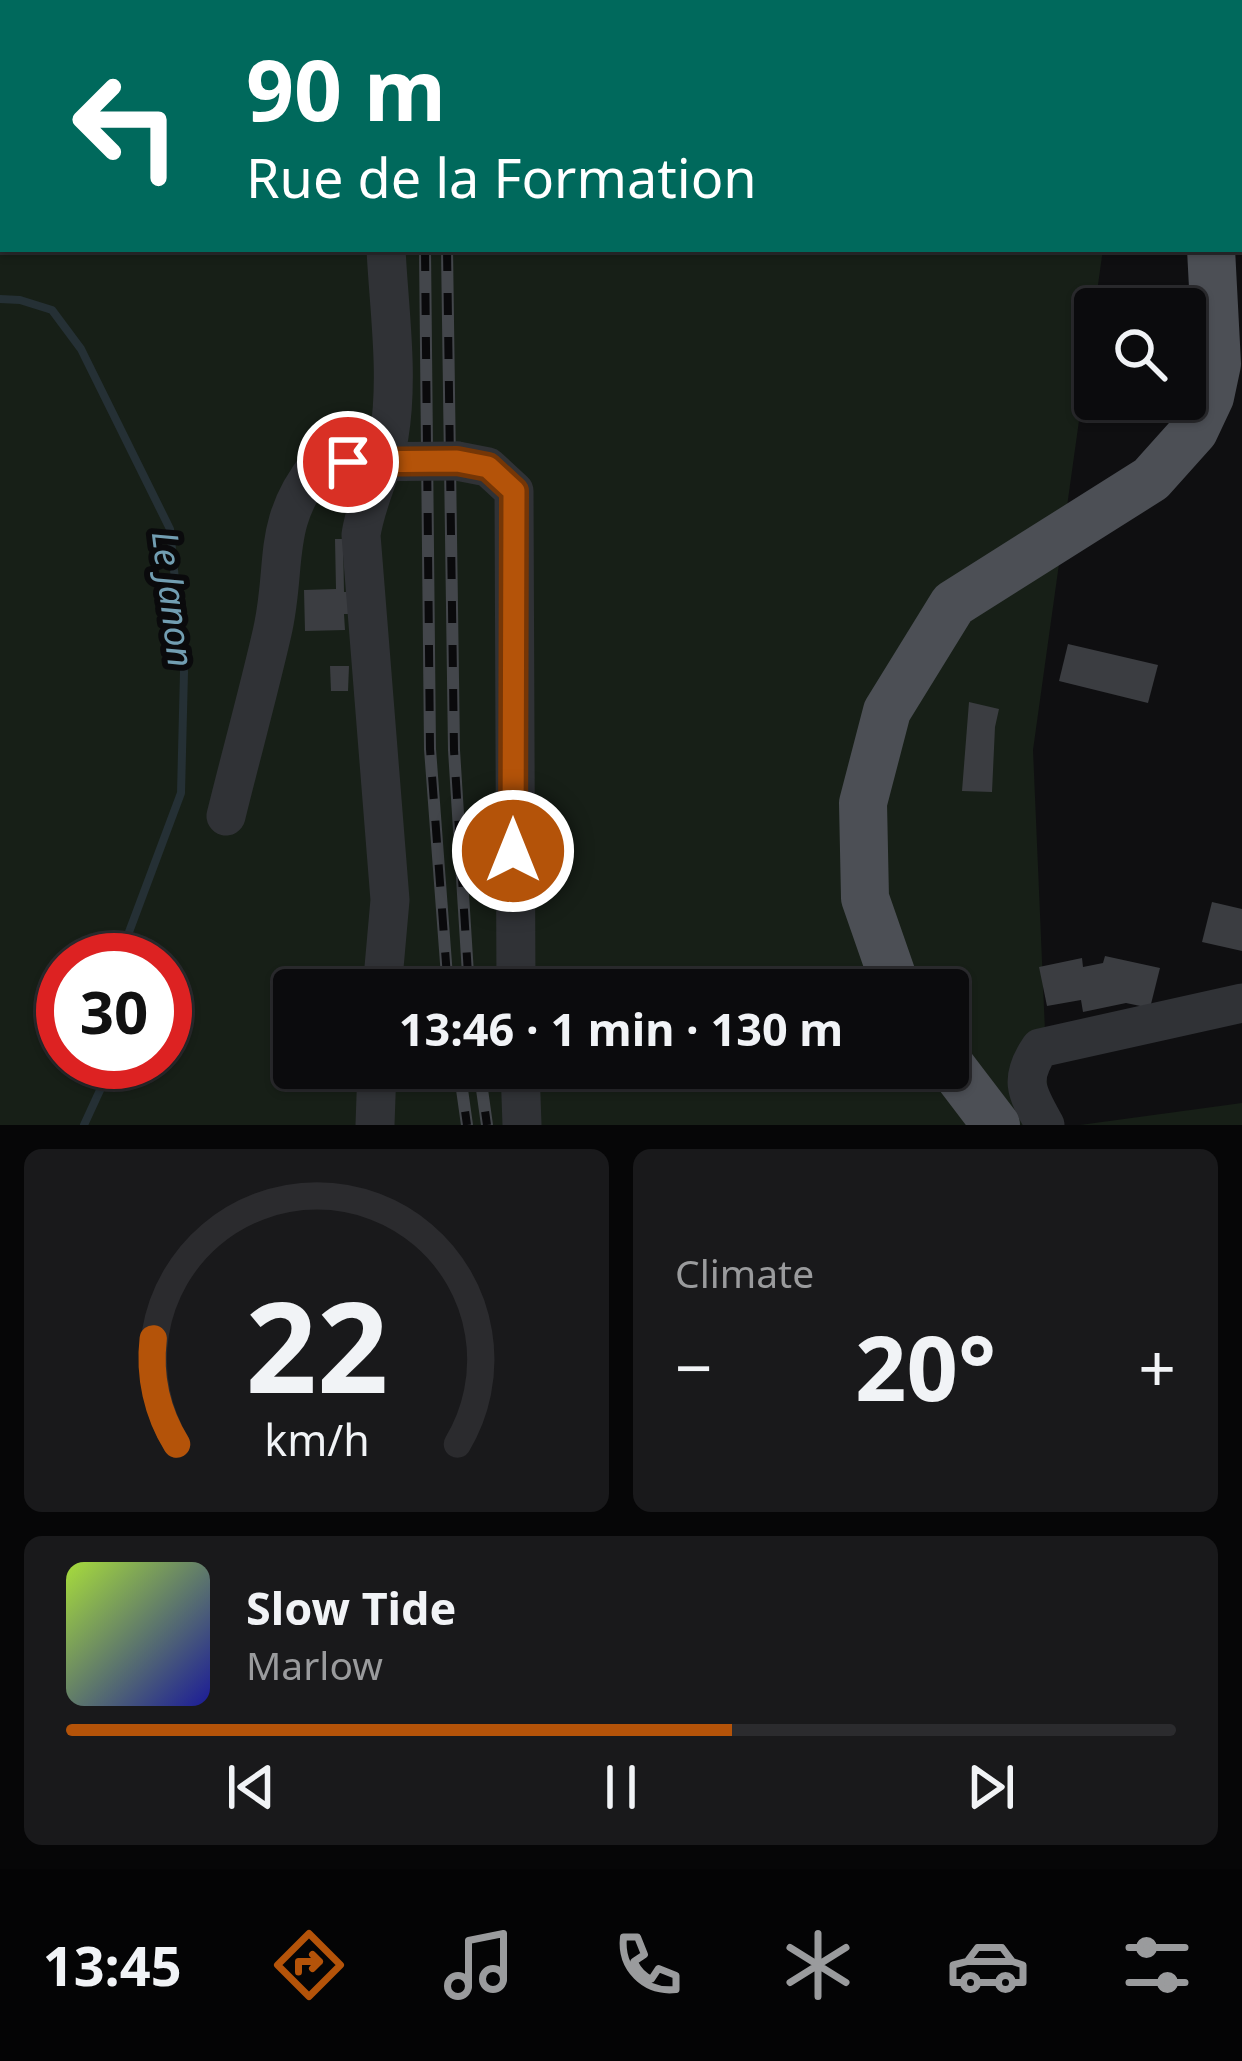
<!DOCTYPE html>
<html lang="en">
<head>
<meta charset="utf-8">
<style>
  body { margin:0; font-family:"Noto Sans",sans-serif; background:#19191b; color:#f1f3f6; height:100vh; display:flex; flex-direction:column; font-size:45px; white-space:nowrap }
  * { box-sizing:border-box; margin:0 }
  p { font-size:39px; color:#9a9b9d }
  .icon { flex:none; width:66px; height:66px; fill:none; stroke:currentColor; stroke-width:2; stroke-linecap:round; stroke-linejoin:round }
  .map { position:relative; height:1125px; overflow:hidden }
  .details { display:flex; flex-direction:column; gap:24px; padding:24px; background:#060607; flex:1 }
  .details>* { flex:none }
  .guide { position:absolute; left:0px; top:0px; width:1242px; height:252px; box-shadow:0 3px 9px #0004,0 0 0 3px #2b2b2e; background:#00695c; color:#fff; overflow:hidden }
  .tools { position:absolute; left:1074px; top:288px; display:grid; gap:24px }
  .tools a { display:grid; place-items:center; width:132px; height:132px; border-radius:12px; background:#0b0b0d; box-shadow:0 3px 9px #0004,0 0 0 3px #2b2b2e; font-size:60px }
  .speed { position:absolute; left:36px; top:933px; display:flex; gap:24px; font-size:60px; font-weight:700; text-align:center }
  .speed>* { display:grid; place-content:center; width:156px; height:156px; border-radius:50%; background:#0b0b0d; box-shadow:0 3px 9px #0004,0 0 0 3px #2b2b2e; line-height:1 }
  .speed .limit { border:18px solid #d22; background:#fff; color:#111 }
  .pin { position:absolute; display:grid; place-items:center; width:102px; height:102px; color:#fff; margin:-51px; border:6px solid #fff; border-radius:50%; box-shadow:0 3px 12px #0007 }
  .me { position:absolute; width:132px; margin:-66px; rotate:0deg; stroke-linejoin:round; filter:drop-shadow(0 0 9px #0008) }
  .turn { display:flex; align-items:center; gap:42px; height:252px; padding:0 48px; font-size:54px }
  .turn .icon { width:156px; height:156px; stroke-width:2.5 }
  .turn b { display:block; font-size:84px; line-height:102px }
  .big { font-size:90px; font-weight:700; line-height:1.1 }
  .details .widget { flex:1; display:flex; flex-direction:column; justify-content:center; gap:18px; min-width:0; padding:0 42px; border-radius:18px; background:#19191b }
  .details .dial { align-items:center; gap:0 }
  .dial svg { height:312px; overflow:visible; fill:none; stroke:#2b2b2e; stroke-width:7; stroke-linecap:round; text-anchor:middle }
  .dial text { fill:#f1f3f6; stroke:none }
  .song { display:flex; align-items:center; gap:36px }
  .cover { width:144px; height:144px; border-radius:18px; background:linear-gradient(135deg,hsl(80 70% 55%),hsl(240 70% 35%)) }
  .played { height:12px; border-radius:6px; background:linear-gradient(90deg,#b45309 60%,#2b2b2e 60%) }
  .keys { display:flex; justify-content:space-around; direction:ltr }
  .heat { display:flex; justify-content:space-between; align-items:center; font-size:66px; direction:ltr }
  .details .tiles { flex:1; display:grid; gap:24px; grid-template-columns:1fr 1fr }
  .widget:last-child { grid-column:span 2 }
  .trip { position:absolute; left:273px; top:969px; width:696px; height:120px; border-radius:12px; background:#0b0b0d; box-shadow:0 3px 9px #0004,0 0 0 3px #2b2b2e; font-weight:700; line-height:120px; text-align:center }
  .tab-bar { display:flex; height:192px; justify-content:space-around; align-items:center; background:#040405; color:#9a9b9d }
  .tab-bar .icon { width:84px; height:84px }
  .tab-bar .active { color:#b45309 }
  .tab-bar b { font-size:54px; color:#f1f3f6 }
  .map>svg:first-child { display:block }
  .green { fill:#171f17; fill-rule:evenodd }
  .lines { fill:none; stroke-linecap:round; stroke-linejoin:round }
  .stream { stroke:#253035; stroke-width:8 }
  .building { fill:#3b3d41 }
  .minor { stroke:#303236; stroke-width:39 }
  .major { stroke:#4c4f55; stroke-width:48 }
  .rail-casing { stroke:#43464b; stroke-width:12 }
  .rail { stroke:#0a0a0c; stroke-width:8; stroke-dasharray:22; stroke-linecap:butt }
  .minor-bridge { stroke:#303236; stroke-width:39 }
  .route-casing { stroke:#753606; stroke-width:30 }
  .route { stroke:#b45309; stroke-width:21 }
  .labels { text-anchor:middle; stroke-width:12; stroke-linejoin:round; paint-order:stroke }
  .water-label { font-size:36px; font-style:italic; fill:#729eb2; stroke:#0a0a0c }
</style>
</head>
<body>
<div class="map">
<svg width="1242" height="1125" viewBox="0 0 1242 1125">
  <rect width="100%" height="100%" fill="#0f0f11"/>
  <g class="green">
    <path d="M 0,0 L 659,3 L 3,3 L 3,249 L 1103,249 L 1033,750 L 1049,1125 L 0,1125 ZM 63,960 L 165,960 L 165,1062 L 63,1062 ZM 294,990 L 948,990 L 948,1068 L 294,1068 Z"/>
    <path d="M 1242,1103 L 1242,1125 L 1080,1125 Z"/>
  </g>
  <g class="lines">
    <g class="stream">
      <path d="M 0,299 L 20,300 L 52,310 L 81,349 L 170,529 L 184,672 L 181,793 L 126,940 L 124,960"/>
      <path d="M 84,1125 L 113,1062"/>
    </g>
  </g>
  <g class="building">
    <path d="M 335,539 L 343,539 L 344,592 L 351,592 L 352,614 L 344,614 L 345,630 L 305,631 L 304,590 L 336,589 Z"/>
    <path d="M 1068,644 L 1158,665 L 1148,703 L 1059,681 Z"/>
    <path d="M 330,666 L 349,666 L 348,691 L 331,691 Z"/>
    <path d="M 969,702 L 999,709 L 995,727 L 992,792 L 962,791 Z"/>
    <path d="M 1212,902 L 1242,909 L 1242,951 L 1202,942 Z"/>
    <path d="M 1105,956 L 1160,968 L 1150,1008 L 1126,1003 L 1083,1012 L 1081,1000 L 1047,1006 L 1039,967 L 1082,958 L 1083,967 L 1103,963 Z"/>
  </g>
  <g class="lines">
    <g class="minor">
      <path d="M 392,3 L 392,0"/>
      <path d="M 457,461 L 488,467 L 514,491 L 516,990"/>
      <path d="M 226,816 C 241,755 258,694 272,633 C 288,564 270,525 319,464 L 348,462"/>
      <path d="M 382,990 L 390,900 L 361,535 C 366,500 384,469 389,436 C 399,376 389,310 386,249"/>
      <path d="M 520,1068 L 522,1125"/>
      <path d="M 375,1125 L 377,1068"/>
      <path d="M 1045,1125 C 1027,1093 1018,1080 1040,1048 L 1242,1003"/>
    </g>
    <g class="major">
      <path d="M 1191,0 L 1191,3"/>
      <path d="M 897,990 L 865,898 L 863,803 L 887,711 L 953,604 L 1151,479 L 1194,431 L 1210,397 L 1217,364 L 1211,249"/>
      <path d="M 948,1062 L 996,1125"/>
    </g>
    <defs>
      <g id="rail">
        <path d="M 424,0 L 424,3"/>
        <path d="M 445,0 L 445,3"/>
        <path d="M 425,249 L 430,749 L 448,990"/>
        <path d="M 447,249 L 454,750 L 469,990"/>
        <path d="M 459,1068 L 467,1125"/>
        <path d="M 479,1068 L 487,1125"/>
      </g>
    </defs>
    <use href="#rail" class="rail-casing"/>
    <use href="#rail" class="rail"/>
    <path class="minor-bridge" d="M 348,462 L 457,461"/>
  </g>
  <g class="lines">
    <defs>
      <path id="route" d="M 348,462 L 457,461 L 488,467 L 514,491 L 513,851"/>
    </defs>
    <use href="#route" class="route-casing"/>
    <use href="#route" class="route"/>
  </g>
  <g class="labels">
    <g class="water-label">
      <text transform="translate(173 599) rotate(83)" y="13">Le Janon</text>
    </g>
  </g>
</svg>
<div class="tools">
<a><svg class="icon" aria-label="search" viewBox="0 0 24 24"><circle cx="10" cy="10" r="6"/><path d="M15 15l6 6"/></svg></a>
</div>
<div class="speed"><div class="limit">30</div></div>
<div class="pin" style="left:348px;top:462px;background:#d93025"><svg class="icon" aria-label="arrive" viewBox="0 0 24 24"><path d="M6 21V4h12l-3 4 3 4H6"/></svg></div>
<svg class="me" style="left:513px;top:851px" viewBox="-20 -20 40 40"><circle r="17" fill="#b45309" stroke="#fff" stroke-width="3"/><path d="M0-11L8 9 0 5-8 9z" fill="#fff"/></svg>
<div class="trip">13:46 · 1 min · 130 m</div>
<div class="guide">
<div class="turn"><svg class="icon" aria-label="left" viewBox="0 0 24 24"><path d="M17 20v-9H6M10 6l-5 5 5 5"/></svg><div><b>90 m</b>Rue de la Formation</div></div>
</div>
</div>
<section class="details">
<div class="tiles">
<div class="widget dial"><svg viewBox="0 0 100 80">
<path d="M14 69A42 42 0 1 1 86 69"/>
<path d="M14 69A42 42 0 0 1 8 42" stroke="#b45309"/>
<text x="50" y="56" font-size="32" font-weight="700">22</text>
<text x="50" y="72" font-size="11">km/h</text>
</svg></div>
<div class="widget"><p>Climate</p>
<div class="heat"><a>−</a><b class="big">20°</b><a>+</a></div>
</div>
<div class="widget">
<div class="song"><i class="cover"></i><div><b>Slow Tide</b><p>Marlow</p></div></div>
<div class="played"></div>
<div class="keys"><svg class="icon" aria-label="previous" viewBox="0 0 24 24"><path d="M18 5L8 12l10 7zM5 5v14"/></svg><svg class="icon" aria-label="pause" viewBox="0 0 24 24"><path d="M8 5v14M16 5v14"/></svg><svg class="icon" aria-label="next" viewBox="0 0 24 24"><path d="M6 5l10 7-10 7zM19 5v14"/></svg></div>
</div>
</div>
</section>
<nav class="tab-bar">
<b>13:45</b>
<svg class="icon active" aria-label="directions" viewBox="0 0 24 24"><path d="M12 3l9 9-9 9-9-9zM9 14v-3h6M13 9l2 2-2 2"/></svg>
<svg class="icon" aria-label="music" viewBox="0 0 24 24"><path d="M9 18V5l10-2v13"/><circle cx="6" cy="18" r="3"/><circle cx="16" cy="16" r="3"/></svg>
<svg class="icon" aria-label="phone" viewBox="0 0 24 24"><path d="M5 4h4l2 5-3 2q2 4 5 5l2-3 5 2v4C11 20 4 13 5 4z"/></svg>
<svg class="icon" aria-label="climate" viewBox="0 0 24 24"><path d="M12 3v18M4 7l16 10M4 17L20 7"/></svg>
<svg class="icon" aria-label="car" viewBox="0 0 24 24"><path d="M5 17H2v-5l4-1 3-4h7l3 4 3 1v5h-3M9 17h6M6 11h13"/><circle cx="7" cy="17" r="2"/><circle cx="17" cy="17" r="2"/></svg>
<svg class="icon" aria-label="filters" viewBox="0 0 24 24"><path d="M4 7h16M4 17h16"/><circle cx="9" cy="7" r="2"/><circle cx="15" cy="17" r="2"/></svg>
</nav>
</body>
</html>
